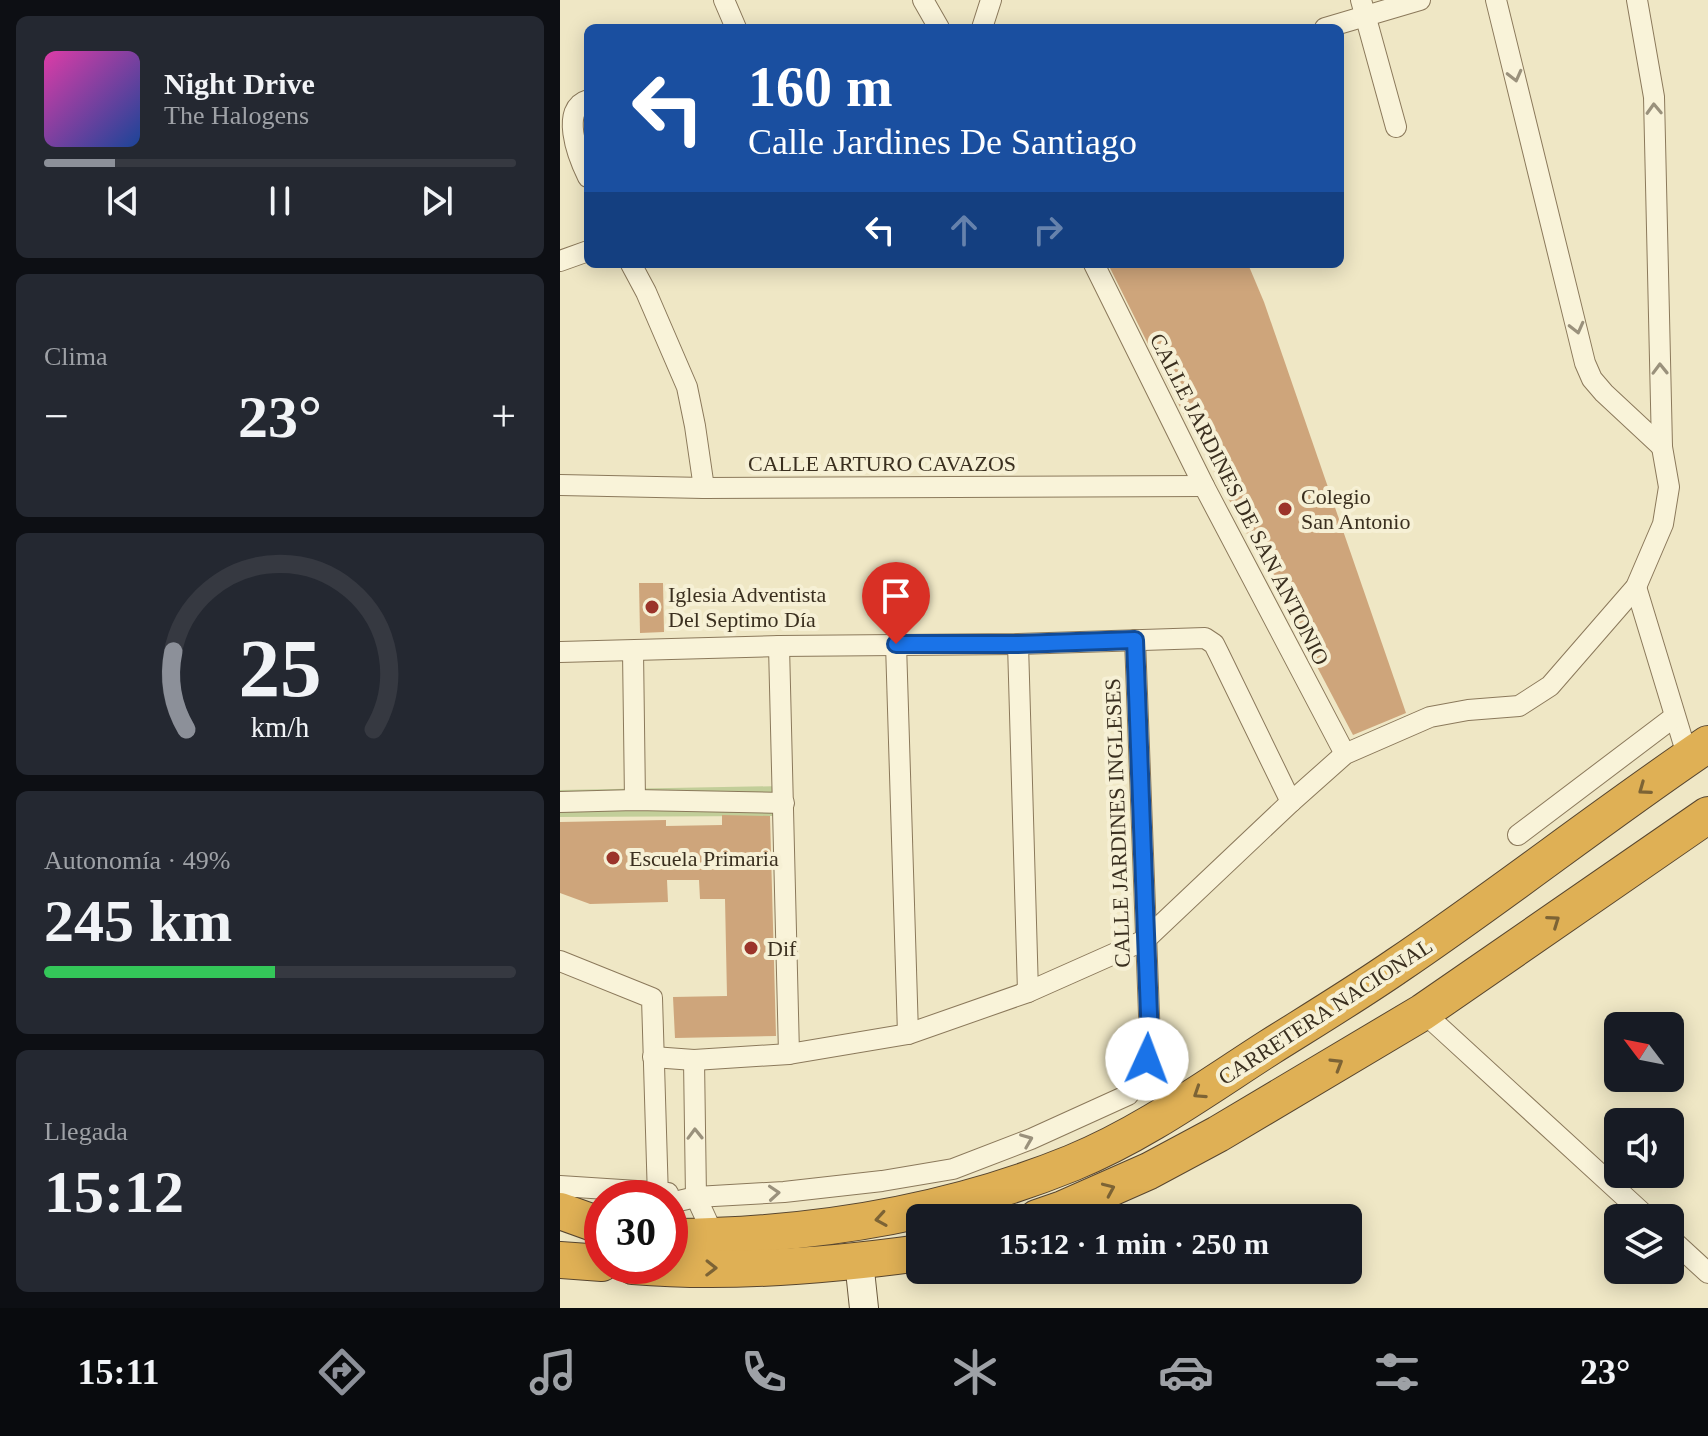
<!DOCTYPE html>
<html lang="es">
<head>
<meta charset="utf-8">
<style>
  body { margin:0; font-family:"Times New Roman",serif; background:#242831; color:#f1f3f6; height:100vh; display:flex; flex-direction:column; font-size:30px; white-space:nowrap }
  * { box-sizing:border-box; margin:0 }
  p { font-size:26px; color:#9ea1a6 }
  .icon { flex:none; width:44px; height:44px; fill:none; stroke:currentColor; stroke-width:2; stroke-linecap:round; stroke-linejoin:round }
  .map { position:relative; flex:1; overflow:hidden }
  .details { display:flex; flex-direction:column; gap:16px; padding:16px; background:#0d0f14; width:560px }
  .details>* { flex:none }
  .guide { position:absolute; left:24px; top:24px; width:760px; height:244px; border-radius:12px; box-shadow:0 4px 20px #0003; background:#1a4fa0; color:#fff; overflow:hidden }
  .needle { width:52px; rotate:302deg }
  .tools { position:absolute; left:1044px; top:1012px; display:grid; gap:16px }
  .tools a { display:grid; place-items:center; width:80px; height:80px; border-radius:12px; background:#171b24; box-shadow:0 4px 20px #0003; font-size:40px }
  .speed { position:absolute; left:24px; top:1180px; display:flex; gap:16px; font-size:40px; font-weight:700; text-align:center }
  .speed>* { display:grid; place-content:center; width:104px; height:104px; border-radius:50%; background:#171b24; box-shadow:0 4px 20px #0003; line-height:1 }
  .speed .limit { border:12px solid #d22; background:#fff; color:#111 }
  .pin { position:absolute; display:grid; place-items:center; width:68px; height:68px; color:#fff; margin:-82px -34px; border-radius:50% 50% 50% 0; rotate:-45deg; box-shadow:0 0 8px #0007 }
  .pin .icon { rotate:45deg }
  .me { position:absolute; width:88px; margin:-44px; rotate:2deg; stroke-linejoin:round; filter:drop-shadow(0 0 6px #0008) }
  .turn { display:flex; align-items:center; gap:28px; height:168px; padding:0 32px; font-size:36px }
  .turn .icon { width:104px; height:104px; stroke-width:2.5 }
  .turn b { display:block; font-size:56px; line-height:68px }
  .lanes { display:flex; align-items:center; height:76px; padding:0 32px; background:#0003; justify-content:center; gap:40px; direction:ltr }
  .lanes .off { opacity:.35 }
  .big { font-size:60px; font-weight:700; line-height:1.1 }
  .details .widget { flex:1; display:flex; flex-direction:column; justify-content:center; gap:12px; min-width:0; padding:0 28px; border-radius:12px; background:#242831 }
  .details .dial { align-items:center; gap:0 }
  .dial svg { height:208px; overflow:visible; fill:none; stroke:#363941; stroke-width:7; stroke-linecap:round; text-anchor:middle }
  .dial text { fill:#f1f3f6; stroke:none }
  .song { display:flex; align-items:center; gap:24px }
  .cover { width:96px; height:96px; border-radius:12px; background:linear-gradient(135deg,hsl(320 70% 55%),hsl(220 70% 35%)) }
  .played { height:8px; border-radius:4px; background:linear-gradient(90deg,#8c9099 15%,#363941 15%) }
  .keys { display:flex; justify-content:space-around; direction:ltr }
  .heat { display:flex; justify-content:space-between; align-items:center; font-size:44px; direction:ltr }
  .charge { height:12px; border-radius:6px; background:linear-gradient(90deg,#34c759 49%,#363941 0) }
  .trip { position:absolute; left:346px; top:1204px; width:456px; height:80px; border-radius:12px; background:#171b24; box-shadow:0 4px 20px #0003; font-weight:700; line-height:80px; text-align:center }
  .tabs { display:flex; height:128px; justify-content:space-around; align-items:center; background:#090b0e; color:#9ea1a6 }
  .tabs .icon { width:56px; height:56px }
  .tabs .active { color:#8c9099 }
  .tabs b { font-size:36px; color:#f1f3f6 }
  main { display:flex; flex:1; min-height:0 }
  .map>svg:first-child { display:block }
  .green { fill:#c2ce99 }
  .building { fill:#cea57b }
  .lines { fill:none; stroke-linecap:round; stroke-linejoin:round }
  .street-casing { stroke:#8b795b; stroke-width:22 }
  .secondary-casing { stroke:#6c5a3e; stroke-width:30 }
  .highway-casing { stroke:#58462f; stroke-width:38 }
  .street { stroke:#f9f3d9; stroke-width:20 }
  .secondary { stroke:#f9f3d9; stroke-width:28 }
  .highway { stroke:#dfb055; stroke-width:36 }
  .oneway { stroke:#9a917c }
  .oneway2 { stroke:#7c6335 }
  .route-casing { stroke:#114b97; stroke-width:20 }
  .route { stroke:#1a73e8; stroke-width:14 }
  .poi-dot { fill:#9b342a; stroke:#f6f0d5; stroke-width:3 }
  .labels { text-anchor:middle; stroke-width:8; stroke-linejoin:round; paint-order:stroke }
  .street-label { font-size:22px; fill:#3a2f1f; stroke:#f6f0d5 }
  .poi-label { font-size:22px; fill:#3a2f1f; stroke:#f6f0d5; text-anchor:start }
</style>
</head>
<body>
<main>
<section class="details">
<div class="widget">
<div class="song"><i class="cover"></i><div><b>Night Drive</b><p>The Halogens</p></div></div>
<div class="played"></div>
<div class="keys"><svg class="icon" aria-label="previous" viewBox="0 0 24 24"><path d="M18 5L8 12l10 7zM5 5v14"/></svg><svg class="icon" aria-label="pause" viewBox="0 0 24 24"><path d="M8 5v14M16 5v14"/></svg><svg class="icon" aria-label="next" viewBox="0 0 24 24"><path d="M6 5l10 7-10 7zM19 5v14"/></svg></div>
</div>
<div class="widget"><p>Clima</p>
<div class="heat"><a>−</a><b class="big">23°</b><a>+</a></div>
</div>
<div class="widget dial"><svg viewBox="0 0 100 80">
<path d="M14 69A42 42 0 1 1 86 69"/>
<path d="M14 69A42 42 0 0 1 9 39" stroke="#8c9099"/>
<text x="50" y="56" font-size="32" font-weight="700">25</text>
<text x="50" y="72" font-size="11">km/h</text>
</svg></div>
<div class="widget"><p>Autonomía · 49%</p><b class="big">245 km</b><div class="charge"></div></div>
<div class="widget"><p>Llegada</p><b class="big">15:12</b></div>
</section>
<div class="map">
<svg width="1148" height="1308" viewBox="0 0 1148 1308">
  <rect width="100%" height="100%" fill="#efe7c5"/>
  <path class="green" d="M 223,786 L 224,816 L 0,817 L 0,790 Z"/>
  <g class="building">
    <path d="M 548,264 L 688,264 L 704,302 L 846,713 L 793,735 L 609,386 Z"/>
    <path d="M 79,583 L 103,583 L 104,632 L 80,633 Z"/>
    <path d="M 162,815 L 210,816 L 216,1036 L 115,1038 L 113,997 L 167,996 L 165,899 L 140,899 L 139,880 L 107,880 L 108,902 L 30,904 L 0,893 L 0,822 L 106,820 L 106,826 L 162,825 Z"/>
  </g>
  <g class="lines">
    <defs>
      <g id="street">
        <path d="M 164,0 L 176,28"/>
        <path d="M 363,0 L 379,28"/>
        <path d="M 801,0 L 836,127"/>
        <path d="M 936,0 L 1025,363 L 1032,379 L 1044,393 L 1102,447"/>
        <path d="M 422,28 L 431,0"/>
        <path d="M 765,28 L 860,0"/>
        <path d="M 28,100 C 0,108 17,155 28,177"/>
        <path d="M 0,261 L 28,251"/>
        <path d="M 71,264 L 86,292 L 127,387 L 135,426 L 144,488"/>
        <path d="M 534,264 L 644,486 L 785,754"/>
        <path d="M 0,485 L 144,488 L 644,486"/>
        <path d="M 1076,587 L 1128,758"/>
        <path d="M 336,644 L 348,1034"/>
        <path d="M 458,644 L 468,992"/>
        <path d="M 219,646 L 229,1054"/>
        <path d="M 73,651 L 75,800"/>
        <path d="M 0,652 L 219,646 L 458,644 L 645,638 L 654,644 L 659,654 L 731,802"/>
        <path d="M 0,802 L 75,800 L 224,803"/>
        <path d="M 958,835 L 1114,717"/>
        <path d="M 0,961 L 92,998 L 98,1198"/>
        <path d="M 863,1012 L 1088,1218"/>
        <path d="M 93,1057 L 134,1060 L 229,1054 L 348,1034 L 468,992 L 585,940 L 731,802 L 785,754 L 870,717 L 908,710 L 959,706 L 990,686 L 1076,587 L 1103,524 L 1109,487 L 1102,447 L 1094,97 L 1077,0"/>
        <path d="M 134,1060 L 136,1197 L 154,1236"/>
        <path d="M 0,1186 L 108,1193"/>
        <path d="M 110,1203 L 136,1197 L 224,1192 L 322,1181 L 393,1169 L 471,1139 L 568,1095 L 581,1075 L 587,1059 L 590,1041 L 575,640"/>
        <path d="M 1110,1238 L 1148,1273"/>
      </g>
      <path id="secondary" d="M 299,1261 L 304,1308"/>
      <g id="highway">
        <path d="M 0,1211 L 42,1226"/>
        <path d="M 477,1218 L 503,1209 L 589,1171 L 658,1134 L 863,1012 L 1148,815"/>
        <path d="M 110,1237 C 247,1236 384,1215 512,1163 C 583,1134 646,1088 710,1047 C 753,1020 796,994 838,965 C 943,894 1043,815 1148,744"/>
        <path d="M 0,1260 L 42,1263"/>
        <path d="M 73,1266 C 169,1274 266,1266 360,1253"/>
      </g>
    </defs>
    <use href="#street" class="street-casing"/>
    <use href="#secondary" class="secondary-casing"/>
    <use href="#highway" class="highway-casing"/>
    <use href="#street" class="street"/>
    <use href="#secondary" class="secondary"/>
    <use href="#highway" class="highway"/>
  </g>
  <defs><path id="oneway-chevron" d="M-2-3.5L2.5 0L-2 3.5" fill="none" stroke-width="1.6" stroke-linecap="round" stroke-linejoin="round" transform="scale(2)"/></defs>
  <g class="oneway">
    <use href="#oneway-chevron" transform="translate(955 76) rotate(76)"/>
    <use href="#oneway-chevron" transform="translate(1094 109) rotate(-92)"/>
    <use href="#oneway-chevron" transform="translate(1017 328) rotate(76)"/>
    <use href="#oneway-chevron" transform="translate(1100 369) rotate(-91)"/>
    <use href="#oneway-chevron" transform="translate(135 1134) rotate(-91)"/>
    <use href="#oneway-chevron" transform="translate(467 1140) rotate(-22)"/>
    <use href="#oneway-chevron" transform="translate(214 1193) rotate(-4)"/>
  </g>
  <g class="oneway2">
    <use href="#oneway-chevron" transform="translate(1084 789) rotate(144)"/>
    <use href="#oneway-chevron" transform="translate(994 921) rotate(-35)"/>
    <use href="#oneway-chevron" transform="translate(777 1064) rotate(-31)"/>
    <use href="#oneway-chevron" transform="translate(639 1093) rotate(147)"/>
    <use href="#oneway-chevron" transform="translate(549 1189) rotate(-24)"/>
    <use href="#oneway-chevron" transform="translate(321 1219) rotate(171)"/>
    <use href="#oneway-chevron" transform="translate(151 1268) rotate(1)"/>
  </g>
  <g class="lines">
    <defs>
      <path id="route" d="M 336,644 L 458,644 L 575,640 L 590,1041 L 587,1059"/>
    </defs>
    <use href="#route" class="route-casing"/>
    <use href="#route" class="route"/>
  </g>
  <g class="poi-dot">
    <circle cx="725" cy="509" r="8"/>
    <circle cx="92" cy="607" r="8"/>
    <circle cx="53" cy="858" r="8"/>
    <circle cx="191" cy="948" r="8"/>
  </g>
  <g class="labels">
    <g class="street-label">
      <text x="322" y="471">CALLE ARTURO CAVAZOS</text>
      <text transform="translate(680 499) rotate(63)" y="8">CALLE JARDINES DE SAN ANTONIO</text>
      <text transform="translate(557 823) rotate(-92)" y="8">CALLE JARDINES INGLESES</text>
      <text transform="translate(765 1011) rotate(-33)" y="8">CARRETERA NACIONAL</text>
    </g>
    <g class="poi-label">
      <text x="741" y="504">Colegio<tspan x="741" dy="25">San Antonio</tspan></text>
      <text x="108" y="602">Iglesia Adventista<tspan x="108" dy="25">Del Septimo Día</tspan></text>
      <text x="69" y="866">Escuela Primaria</text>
      <text x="207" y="956">Dif</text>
    </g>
  </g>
</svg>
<div class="tools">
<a><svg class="needle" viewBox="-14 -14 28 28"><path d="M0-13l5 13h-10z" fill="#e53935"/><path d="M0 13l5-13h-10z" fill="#9ea1a6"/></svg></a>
<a><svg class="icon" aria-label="sound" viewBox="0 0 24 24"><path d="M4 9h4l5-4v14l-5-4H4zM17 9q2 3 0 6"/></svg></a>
<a><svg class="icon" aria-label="layers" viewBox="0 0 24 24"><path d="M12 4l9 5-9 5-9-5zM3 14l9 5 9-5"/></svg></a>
</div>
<div class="speed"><div class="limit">30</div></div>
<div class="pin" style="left:336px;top:644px;background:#d93025"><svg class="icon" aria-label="arrive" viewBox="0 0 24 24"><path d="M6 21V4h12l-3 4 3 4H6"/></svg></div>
<svg class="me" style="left:587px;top:1059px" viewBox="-20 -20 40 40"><circle r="19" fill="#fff"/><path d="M0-13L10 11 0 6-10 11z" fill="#1a73e8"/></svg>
<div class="trip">15:12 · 1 min · 250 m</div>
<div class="guide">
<div class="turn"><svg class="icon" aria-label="left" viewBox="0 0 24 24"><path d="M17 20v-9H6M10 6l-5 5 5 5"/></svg><div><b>160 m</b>Calle Jardines De Santiago</div></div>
<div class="lanes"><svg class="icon" aria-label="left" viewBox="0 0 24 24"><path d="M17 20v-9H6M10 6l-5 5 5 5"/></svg><svg class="icon off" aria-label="ahead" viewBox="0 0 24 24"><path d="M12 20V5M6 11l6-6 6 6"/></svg><svg class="icon off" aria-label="right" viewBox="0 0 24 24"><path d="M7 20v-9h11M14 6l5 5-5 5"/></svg></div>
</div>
</div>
</main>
<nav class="tabs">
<b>15:11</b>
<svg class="icon active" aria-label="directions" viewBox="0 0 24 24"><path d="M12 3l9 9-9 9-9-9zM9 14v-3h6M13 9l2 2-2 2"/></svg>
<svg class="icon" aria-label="music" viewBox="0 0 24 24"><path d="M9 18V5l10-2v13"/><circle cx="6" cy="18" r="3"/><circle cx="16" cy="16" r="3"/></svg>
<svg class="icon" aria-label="phone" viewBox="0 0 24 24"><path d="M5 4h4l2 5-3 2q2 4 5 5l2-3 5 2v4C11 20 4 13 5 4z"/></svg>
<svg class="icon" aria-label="climate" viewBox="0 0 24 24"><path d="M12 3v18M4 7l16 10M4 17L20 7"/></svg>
<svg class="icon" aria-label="car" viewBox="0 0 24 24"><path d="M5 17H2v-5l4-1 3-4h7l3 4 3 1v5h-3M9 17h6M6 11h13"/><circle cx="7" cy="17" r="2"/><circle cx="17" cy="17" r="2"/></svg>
<svg class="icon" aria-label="filters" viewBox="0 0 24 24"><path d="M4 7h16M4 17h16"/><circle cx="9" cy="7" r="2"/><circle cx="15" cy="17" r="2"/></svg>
<b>23°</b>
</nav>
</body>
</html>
